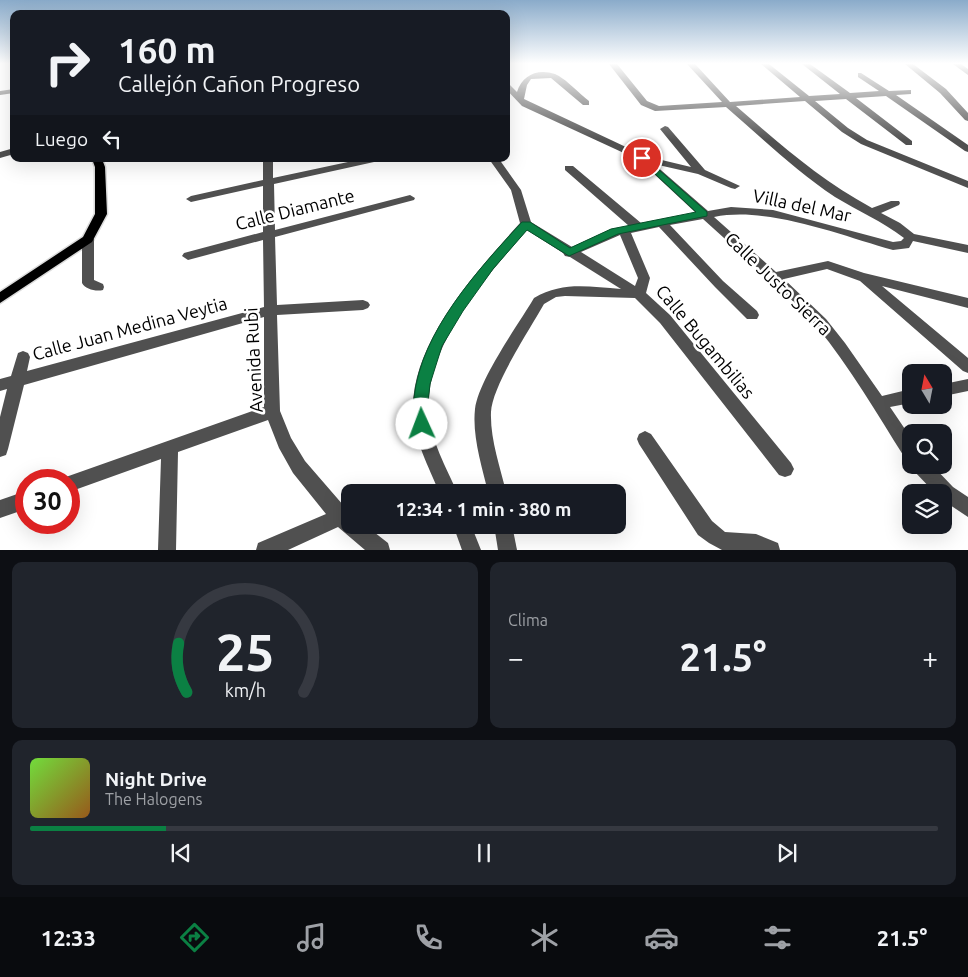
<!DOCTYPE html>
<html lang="es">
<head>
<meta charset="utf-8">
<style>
  body { margin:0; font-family:Ubuntu,sans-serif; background:#20242c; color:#f1f3f6; height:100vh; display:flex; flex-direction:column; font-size:19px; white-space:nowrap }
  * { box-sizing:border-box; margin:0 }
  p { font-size:16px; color:#9ea1a6 }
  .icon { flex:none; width:28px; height:28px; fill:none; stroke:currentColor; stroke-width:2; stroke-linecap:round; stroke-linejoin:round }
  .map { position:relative; height:550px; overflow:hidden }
  .panel { display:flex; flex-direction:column; gap:12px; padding:12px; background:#0d0f14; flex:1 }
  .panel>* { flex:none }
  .guide { position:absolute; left:10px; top:10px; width:500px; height:152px; border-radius:10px; box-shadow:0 5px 20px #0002; background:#171b24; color:#f1f3f6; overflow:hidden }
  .needle { width:32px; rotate:350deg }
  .buttons { position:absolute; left:902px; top:364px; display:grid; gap:10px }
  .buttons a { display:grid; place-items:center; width:50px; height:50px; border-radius:10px; background:#171b24; box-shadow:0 5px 20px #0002; font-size:25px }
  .speed { position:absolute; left:15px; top:469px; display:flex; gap:10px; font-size:25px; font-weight:700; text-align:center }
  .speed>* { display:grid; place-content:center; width:65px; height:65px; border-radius:50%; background:#171b24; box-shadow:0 5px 20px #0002; line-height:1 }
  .speed .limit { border:8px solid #d22; background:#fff; color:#111 }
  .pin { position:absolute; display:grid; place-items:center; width:42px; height:42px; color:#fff; margin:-21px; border:2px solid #fff; border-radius:50%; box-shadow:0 1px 5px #0007 }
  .me { position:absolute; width:55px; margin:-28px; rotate:358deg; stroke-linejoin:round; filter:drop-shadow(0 0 4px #0008) }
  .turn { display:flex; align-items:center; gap:18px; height:105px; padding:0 25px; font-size:22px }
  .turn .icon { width:65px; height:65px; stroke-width:2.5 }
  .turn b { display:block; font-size:35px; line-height:42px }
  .then { display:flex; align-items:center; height:48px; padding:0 25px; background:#0003; gap:10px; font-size:19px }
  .big { font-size:38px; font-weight:700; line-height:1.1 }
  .panel .card { flex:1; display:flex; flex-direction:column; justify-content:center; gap:8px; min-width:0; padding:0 18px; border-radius:10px; background:#20242c }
  .panel .dial { align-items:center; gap:0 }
  .dial svg { height:130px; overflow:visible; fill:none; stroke:#363941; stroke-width:7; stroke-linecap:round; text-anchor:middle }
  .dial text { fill:#f1f3f6; stroke:none }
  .song { display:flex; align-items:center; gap:15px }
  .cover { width:60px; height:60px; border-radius:8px; background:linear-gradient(135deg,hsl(100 70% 55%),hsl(30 70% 35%)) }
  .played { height:5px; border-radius:2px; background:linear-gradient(90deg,#0b8043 15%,#363941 15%) }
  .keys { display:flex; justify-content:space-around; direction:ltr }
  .heat { display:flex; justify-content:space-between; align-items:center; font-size:28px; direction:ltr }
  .panel .tiles { flex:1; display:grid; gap:12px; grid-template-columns:1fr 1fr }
  .card:last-child { grid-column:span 2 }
  .trip { position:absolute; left:341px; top:484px; width:285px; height:50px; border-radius:10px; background:#171b24; box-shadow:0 5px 20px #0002; font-weight:700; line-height:50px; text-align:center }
  .tabs { display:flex; height:80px; justify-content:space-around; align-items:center; background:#090b0e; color:#9ea1a6 }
  .tabs .icon { width:35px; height:35px }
  .tabs .active { color:#0b8043 }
  .tabs b { font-size:22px; color:#f1f3f6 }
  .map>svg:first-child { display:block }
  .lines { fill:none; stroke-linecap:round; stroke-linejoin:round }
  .major-casing { stroke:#dbdbdb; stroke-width:3 }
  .minor { fill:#505050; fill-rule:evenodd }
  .major { fill:#000; fill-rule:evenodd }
  .route { fill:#0b8043; stroke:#07532c }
  .labels { text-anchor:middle; stroke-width:5; stroke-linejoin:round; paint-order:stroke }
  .street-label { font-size:18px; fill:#000; stroke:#fff }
</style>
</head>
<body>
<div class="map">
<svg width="968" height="550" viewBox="0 0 968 550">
  <rect width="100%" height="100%" fill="#fff"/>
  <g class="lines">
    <defs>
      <path id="major" d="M 92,159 L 102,159 L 105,167 L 107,214 L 92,242 L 0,303 L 0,292 L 83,237 L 95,214 L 95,167 Z"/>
    </defs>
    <use href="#major" class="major-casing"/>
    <g class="minor">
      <path d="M 609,64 L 617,64 L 647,101 L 659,106 L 722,102 L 687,64 L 695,64 L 730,102 L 800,97 L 761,64 L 769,64 L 809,96 L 840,94 L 802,64 L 810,64 L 850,93 L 879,91 L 858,77 L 858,73 L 861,73 L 889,91 L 911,90 L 911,94 L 896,95 L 968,145 L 968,152 L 965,151 L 886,96 L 856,98 L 912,141 L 912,145 L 906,145 L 846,99 L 815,101 L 848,128 L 867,140 L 968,181 L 968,188 L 861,144 L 842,132 L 805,101 L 736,106 C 781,145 819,179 872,208 L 891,201 L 899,201 L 900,203 L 899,205 L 881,213 L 900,223 L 914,234 L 968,245 L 968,253 L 913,241 L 909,248 L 893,250 C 840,235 768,206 714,217 L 776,272 L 828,261 L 864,273 L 968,298 L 968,308 L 882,286 L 968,358 L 968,373 L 963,371 L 860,281 L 827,269 L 784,279 L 826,319 L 845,343 L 882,396 L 911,389 L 911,403 L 890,407 L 911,438 L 911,460 L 905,458 C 877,414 850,367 817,327 C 783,288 741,254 703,219 L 670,225 L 723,281 L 757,311 L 759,315 L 757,319 L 747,319 L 715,287 L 659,227 L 631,233 L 650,278 L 646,293 L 670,315 L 791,463 L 794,469 L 791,475 L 785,477 L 779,475 L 660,323 L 635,298 L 565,296 L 556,297 L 544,304 C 530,329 492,386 491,412 C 490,439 500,466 506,492 L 488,492 C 482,467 472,436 475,409 C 479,379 518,325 534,298 C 563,281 589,287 621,289 L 570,257 L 565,256 L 563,253 L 527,230 C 486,277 424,346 429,413 C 431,441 446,467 457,492 L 439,492 C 429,467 414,440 413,413 C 410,343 476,272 520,223 L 511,190 L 489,159 L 499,159 L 521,190 L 531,222 L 572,247 L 611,229 L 629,226 L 565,170 L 565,166 L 573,166 L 641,223 L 696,213 L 639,160 L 522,106 L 506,89 L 506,81 L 517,92 C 522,75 538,68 555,74 C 565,78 580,94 589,101 L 589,105 L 583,105 L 551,78 L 531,79 L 527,85 L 524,99 L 645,156 L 691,167 L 660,129 L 665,126 L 668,127 L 705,170 L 740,186 L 735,189 L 731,188 L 698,174 L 654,164 L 708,211 L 731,207 L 773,210 L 893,242 L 901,241 L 904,238 C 882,221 858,211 835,197 C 796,171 762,138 726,107 L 655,111 L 641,105 ZM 620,235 L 638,278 L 635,286 L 581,252 Z"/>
      <path d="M 905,64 L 913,64 L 946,89 L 968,113 L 968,121 L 965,120 L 940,93 Z"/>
      <path d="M 953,64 L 961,64 L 968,69 L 968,75 Z"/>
      <path d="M 14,89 L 14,93 L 0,95 L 0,91 Z"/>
      <path d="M 14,148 L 14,154 L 0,158 L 0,152 Z"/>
      <path d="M 263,159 L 273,159 L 273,178 L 362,159 L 379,159 L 374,162 L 274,184 L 275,230 L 410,195 L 415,198 L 414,200 L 275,237 L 277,305 L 363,300 L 368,302 L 370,305 L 368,308 L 363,310 L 277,315 L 280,411 L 291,438 L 305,461 L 350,513 L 350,525 L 365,525 L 388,543 L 390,550 L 365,550 L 338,527 L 288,550 L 256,550 L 258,543 L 326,514 L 293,473 L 279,448 L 268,420 L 178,452 L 176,550 L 158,550 L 161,459 L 69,492 L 69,480 L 62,480 L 63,478 L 264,407 L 264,317 L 24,385 L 8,449 L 6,455 L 0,457 L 0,417 L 7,389 L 0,391 L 0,379 L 11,376 L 18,353 L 23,351 L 28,353 L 30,357 L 27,371 L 264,307 L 263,240 L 188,260 L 182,256 L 184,253 L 263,232 L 263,186 L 191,202 L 186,199 L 191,196 L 263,180 Z"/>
      <path d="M 88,235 L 94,239 L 94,280 L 103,284 L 104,287 L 103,290 C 96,292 85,289 82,283 L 82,239 Z"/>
      <path d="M 968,379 L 968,391 L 944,396 L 944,384 Z"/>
      <path d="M 645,431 L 651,434 L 712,521 L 725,532 L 756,534 L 778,543 L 780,550 L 722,550 L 709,543 L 698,535 L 639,444 L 637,439 L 639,434 Z"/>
      <path d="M 912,465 L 932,465 L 953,487 L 968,497 L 968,517 L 944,501 L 944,492 L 934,492 L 914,471 Z"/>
      <path d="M 26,491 L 26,509 L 0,518 L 0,500 Z"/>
      <path d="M 453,525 L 471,525 L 481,550 L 462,550 Z"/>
      <path d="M 494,525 L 512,525 L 517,550 L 498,550 Z"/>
    </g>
    <use href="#major" class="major"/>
  </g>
  <linearGradient id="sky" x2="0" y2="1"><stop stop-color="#8aabca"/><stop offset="0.45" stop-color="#fff"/><stop offset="1" stop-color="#fff" stop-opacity="0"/></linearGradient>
  <rect width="968" height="141" fill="url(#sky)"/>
  <path class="route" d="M 642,155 L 707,212 L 707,216 L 618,234 L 569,256 L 527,230 L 493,269 L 463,311 L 442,346 L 430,384 L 427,412 L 430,424 L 428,428 L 422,430 L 417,428 C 413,418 413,409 414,398 C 421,331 478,270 522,222 L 530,222 L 570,248 L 611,229 L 696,212 L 639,159 L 638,158 Z"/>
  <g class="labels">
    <g class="street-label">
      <text transform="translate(802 206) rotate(12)" y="6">Villa del Mar</text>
      <text transform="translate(295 210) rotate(-14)" y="6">Calle Diamante</text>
      <text transform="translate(778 284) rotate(44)" y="6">Calle Justo Sierra</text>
      <text transform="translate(130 329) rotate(-15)" y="6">Calle Juan Medina Veytia</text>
      <text transform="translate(705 342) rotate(50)" y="6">Calle Bugambilias</text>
      <text transform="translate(254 360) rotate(-93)" y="6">Avenida Rubi</text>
    </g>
  </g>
</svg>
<div class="buttons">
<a><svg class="needle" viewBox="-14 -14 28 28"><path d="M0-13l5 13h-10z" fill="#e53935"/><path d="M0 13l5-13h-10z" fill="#9ea1a6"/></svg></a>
<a><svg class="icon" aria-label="search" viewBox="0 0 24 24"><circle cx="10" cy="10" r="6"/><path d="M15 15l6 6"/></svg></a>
<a><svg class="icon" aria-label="layers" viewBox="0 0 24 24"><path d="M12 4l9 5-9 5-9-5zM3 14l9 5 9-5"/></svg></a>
</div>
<div class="speed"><div class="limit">30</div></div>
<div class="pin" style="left:642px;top:158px;background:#d93025"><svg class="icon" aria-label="arrive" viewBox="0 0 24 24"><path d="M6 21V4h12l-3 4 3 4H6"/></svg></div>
<svg class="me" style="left:422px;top:424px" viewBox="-20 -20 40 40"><circle r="19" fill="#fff"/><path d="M0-13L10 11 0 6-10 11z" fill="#0b8043"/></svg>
<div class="trip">12:34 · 1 min · 380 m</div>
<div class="guide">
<div class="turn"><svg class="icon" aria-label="right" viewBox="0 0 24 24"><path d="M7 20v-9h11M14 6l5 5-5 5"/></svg><div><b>160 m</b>Callejón Cañon Progreso</div></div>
<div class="then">Luego<svg class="icon" aria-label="left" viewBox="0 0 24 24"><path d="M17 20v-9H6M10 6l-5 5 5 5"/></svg></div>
</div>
</div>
<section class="panel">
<div class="tiles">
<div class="card dial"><svg viewBox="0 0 100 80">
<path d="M14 69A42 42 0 1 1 86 69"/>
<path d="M14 69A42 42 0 0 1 9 39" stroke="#0b8043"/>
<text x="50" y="56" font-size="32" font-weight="700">25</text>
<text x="50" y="72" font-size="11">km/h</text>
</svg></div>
<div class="card"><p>Clima</p>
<div class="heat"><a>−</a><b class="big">21.5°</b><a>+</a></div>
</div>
<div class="card">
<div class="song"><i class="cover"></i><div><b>Night Drive</b><p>The Halogens</p></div></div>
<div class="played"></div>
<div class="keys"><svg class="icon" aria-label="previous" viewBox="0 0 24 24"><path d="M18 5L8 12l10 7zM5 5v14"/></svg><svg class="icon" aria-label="pause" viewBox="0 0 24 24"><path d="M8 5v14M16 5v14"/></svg><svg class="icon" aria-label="next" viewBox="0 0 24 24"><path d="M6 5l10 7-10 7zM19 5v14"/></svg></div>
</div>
</div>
</section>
<nav class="tabs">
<b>12:33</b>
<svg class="icon active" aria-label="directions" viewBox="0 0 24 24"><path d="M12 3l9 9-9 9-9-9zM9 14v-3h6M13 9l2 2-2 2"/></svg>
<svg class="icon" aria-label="music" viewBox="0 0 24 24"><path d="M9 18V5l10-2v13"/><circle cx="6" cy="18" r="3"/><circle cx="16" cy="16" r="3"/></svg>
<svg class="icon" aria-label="phone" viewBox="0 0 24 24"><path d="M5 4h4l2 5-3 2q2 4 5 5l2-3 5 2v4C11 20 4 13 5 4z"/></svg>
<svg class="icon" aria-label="climate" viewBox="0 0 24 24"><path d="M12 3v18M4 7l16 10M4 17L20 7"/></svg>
<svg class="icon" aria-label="car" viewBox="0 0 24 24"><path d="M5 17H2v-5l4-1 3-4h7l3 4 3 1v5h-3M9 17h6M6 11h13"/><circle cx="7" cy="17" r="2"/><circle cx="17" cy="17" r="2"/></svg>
<svg class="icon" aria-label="filters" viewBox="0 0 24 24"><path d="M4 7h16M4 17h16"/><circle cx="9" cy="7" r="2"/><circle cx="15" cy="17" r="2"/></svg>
<b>21.5°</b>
</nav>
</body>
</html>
